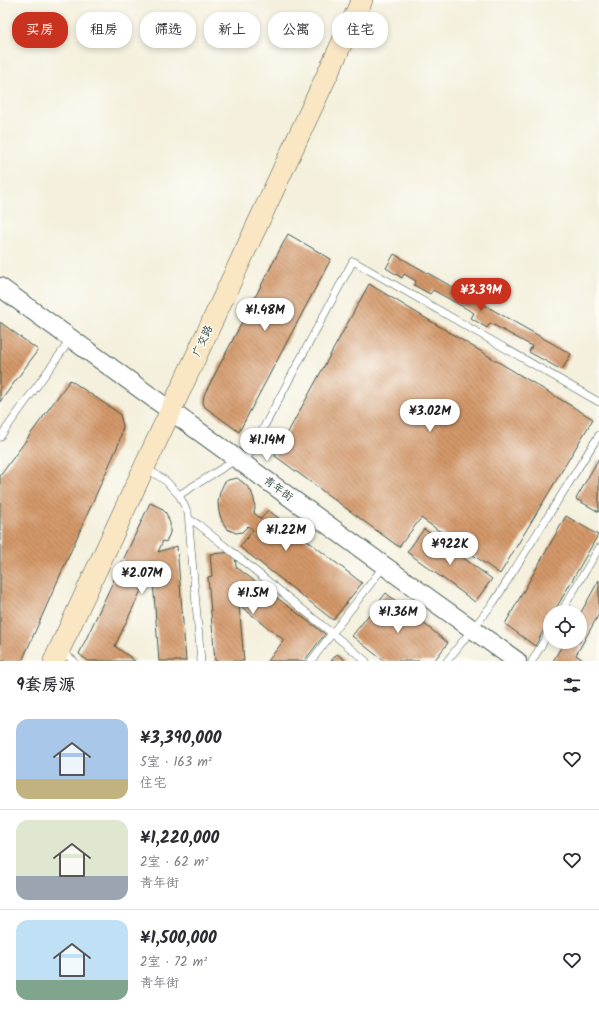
<!DOCTYPE html>
<html lang="zh">
<meta charset="utf-8">
<style>
:root{--surface:#fff;--page:#f2f2f3;--text:#2b2b33;--muted:#7c7c81;--line:#e1e1e2;--accent:#c8321e}
body{margin:0;font-family:Kalam,"LXGW WenKai TC",sans-serif;background:var(--page);color:var(--text);height:100vh;display:flex;flex-direction:column;font-size:15px;white-space:nowrap}
*{box-sizing:border-box;margin:0}
p{font-size:13px;color:var(--muted)}
.icon{flex:none;width:22px;height:22px;fill:none;stroke:currentColor;stroke-width:2;stroke-linecap:round;stroke-linejoin:round}
.map{position:relative;height:661px;overflow:hidden}
.drawer{display:flex;flex-direction:column;background:var(--surface);flex:1}
.drawer>*{flex:none}
.top-card{position:absolute;left:12px;top:12px;width:575px;height:36px;display:flex;gap:8px}
.buttons{position:absolute;left:543px;top:605px;display:grid;gap:8px}
.buttons a{display:grid;place-items:center;width:44px;height:44px;border-radius:50%;background:var(--surface);box-shadow:0 2px 6px #0003;font-size:20px}
.price{position:absolute;translate:-50% -34px;padding:0 9px;border-radius:14px;background:#fff;color:#222;font-size:13px;line-height:26px;filter:drop-shadow(0 1px 2px #0008)}
.price::after{content:'';position:absolute;left:50%;top:24px;width:12px;height:9px;margin-left:-6px;background:inherit;clip-path:polygon(0 0,100% 0,50% 100%)}
.price.on{background:var(--accent);color:#fff}
ul{padding:0;list-style:none}
li{display:flex;align-items:center;gap:12px;height:100px;padding:0 16px}
li+li{border-top:1px solid var(--line)}
li span{display:grid;place-items:center;flex:none;width:112px;height:80px;border-radius:12px;color:#555}
li>.icon{margin-inline-start:auto}
span .icon{width:48px;height:48px;fill:#fffc;stroke-width:1}
li b{font-size:17px}
h2{display:flex;justify-content:space-between;align-items:center;height:48px;padding:0 16px;font-size:17px}
.chip{padding:0 14px;border-radius:16px;background:var(--surface);box-shadow:0 2px 6px #0003;font-size:14px;line-height:36px}
.chip.on{background:var(--accent);color:#fff}
.map>svg:first-child{display:block}
.building{fill:url(#building-back-hatch)}
.lines{fill:none;stroke-linecap:round;stroke-linejoin:round}
.service-casing{stroke:#3f584d;stroke-width:8}
.tertiary-casing{stroke:#3f584d;stroke-width:20}
.secondary-casing{stroke:#3f584d;stroke-width:22}
.service{stroke:#fff;stroke-width:7}
.tertiary{stroke:#fff;stroke-width:18}
.secondary{stroke:#fbe6c4;stroke-width:21}
.labels{text-anchor:middle;dominant-baseline:central;stroke-width:3;stroke-linejoin:round;paint-order:stroke}
.street-label{font-size:11px;fill:#1f3d34;stroke:#fdfcf7}
</style>
<div class="map">
<svg width="599" height="661" viewBox="0 0 599 661">
<defs>
<pattern id="building-back-hatch" width="6" height="6" patternUnits="userSpaceOnUse"><rect width="6" height="6" fill="#d39769"/><path d="M-1 5l2 2M0 0l6 6M5-1l2 2" fill="none" stroke="#ab7c57"/></pattern>
</defs>
<rect width="100%" height="100%" fill="#fdfcf7"/>
<filter id="ink" filterUnits="userSpaceOnUse"><feTurbulence type="fractalNoise" baseFrequency=".025" numOctaves="2"/><feDisplacementMap in="SourceGraphic" scale="8" xChannelSelector="R" yChannelSelector="G"/><feConvolveMatrix kernelMatrix="1 2 1 2 8 2 1 2 1" color-interpolation-filters="sRGB"/></filter>
<filter id="wash" filterUnits="userSpaceOnUse"><feTurbulence type="fractalNoise" baseFrequency=".012" numOctaves="4" result="noise"/><feDisplacementMap in="SourceGraphic" scale="16" xChannelSelector="R" yChannelSelector="G"/><feGaussianBlur stdDeviation="0.9" result="paint"/><feColorMatrix in="noise" values="0 0 0 0 0 0 0 0 0 0 0 0 0 0 0 0 0 1.4 0 .05"/><feComposite in="paint" operator="in"/></filter>
<g filter="url(#wash)">
<rect width="100%" height="100%" fill="#f4f0dd"/>
<g id="blocks">
<!-- building -->
<path class="building" d="M288 234 331 259 239 432 205 407 203 402 204 395Z
M394 254 571 354 562 370 529 352 532 346 490 323 487 328 471 318 474 313 433 290 430 294 414 285 416 281 404 274 402 278 386 268Z
M369 284 593 419 500 574 421 518 399 547 275 456Z
M0 322 38 350 0 402Z
M70 380 120 414 123 426 119 443 22 661H0V476Z
M599 458V512L576 499Z
M237 478 245 484 251 491 254 499 255 508 254 513 261 519 268 510 362 583 333 620 240 547 253 530 248 526 242 532 236 533 227 529 222 521 219 512 218 502 220 492 224 483 228 480Z
M150 503 161 508 166 513 170 523V533L166 542 163 541 158 552 177 546 186 661H159L152 567 115 646 135 661H88L79 654Z
M566 516 598 535 554 612H550V619L535 646 505 624Z
M424 529 492 579 475 602 407 552Z
M235 552 236 567 325 634 304 661H268L284 640 239 605 244 661H215L208 577 212 576 210 554Z
M599 580V614L576 655 584 661H553L564 642H580V614Z
M386 593 448 643 434 661H384L352 636Z
M337 654 346 661H331Z"/>
</g>
</g>
<g filter="url(#ink)">
<use href="#blocks" fill-opacity="0" stroke="#3f584d" stroke-width="1"/>
<g class="lines">
<defs>
<path id="service" d="M0 437 71 339
M244 464 353 261 599 402
M146 468 166 481 179 495 188 513 201 661
M179 495 237 459
M189 519 199 525 366 661
M561 612 599 548
M61 651 74 661
M311 661 384 566
M447 661 494 602 599 435
M532 661 550 631"/>
<path id="tertiary" d="M0 287 437 604 517 661"/>
<path id="secondary" d="M54 661 362 0"/>
</defs>
<!-- service casing -->
<use href="#service" class="service-casing"/>
<!-- tertiary casing -->
<use href="#tertiary" class="tertiary-casing"/>
<!-- secondary casing -->
<use href="#secondary" class="secondary-casing"/>
<!-- service -->
<use href="#service" class="service"/>
<!-- tertiary -->
<use href="#tertiary" class="tertiary"/>
<!-- secondary -->
<use href="#secondary" class="secondary"/>
</g>
</g>
<g class="labels">
<!-- street labels -->
<g class="street-label">
<text transform="translate(203 341) rotate(-65)">广交路</text>
<text transform="translate(278 489) rotate(36)">青年街</text>
</g>
</g>
</svg>
<div class="buttons">
<a><svg class="icon" aria-label="locate" viewBox="0 0 24 24"><circle cx="12" cy="12" r="6"/><path d="M12 2v4M12 18v4M2 12h4M18 12h4"/></svg></a>
</div>
<b class="price on" style="left:481px;top:312px">¥3.39M</b>
<b class="price" style="left:265px;top:332px">¥1.48M</b>
<b class="price" style="left:430px;top:433px">¥3.02M</b>
<b class="price" style="left:267px;top:462px">¥1.14M</b>
<b class="price" style="left:286px;top:552px">¥1.22M</b>
<b class="price" style="left:450px;top:566px">¥922K</b>
<b class="price" style="left:142px;top:595px">¥2.07M</b>
<b class="price" style="left:253px;top:615px">¥1.5M</b>
<b class="price" style="left:398px;top:634px">¥1.36M</b>
<div class="top-card">
<a class="chip on">买房</a>
<a class="chip">租房</a>
<a class="chip">筛选</a>
<a class="chip">新上</a>
<a class="chip">公寓</a>
<a class="chip">住宅</a>
</div>
</div>
<section class="drawer">
<h2>9套房源<svg class="icon" aria-label="filters" viewBox="0 0 24 24"><path d="M4 7h16M4 17h16"/><circle cx="9" cy="7" r="2"/><circle cx="15" cy="17" r="2"/></svg></h2>
<ul>
<li><span style="background:linear-gradient(#a9c7e8 75%,#c2b280 0)"><svg class="icon" aria-label="home" viewBox="0 0 24 24"><path d="M3 11l9-7 9 7M6 9v11h12V9"/></svg></span><div><b>¥3,390,000</b><p>5室 · 163 m²</p><p>住宅</p></div><svg class="icon" aria-label="heart" viewBox="0 0 24 24"><path d="M12 20l-8-8c-3-5 5-10 8-4 3-6 11-1 8 4z"/></svg></li>
<li><span style="background:linear-gradient(#dfe7d0 70%,#9aa5b1 0)"><svg class="icon" aria-label="home" viewBox="0 0 24 24"><path d="M3 11l9-7 9 7M6 9v11h12V9"/></svg></span><div><b>¥1,220,000</b><p>2室 · 62 m²</p><p>青年街</p></div><svg class="icon" aria-label="heart" viewBox="0 0 24 24"><path d="M12 20l-8-8c-3-5 5-10 8-4 3-6 11-1 8 4z"/></svg></li>
<li><span style="background:linear-gradient(#bfe0f5 75%,#7fa58c 0)"><svg class="icon" aria-label="home" viewBox="0 0 24 24"><path d="M3 11l9-7 9 7M6 9v11h12V9"/></svg></span><div><b>¥1,500,000</b><p>2室 · 72 m²</p><p>青年街</p></div><svg class="icon" aria-label="heart" viewBox="0 0 24 24"><path d="M12 20l-8-8c-3-5 5-10 8-4 3-6 11-1 8 4z"/></svg></li>
</ul>
</section>
